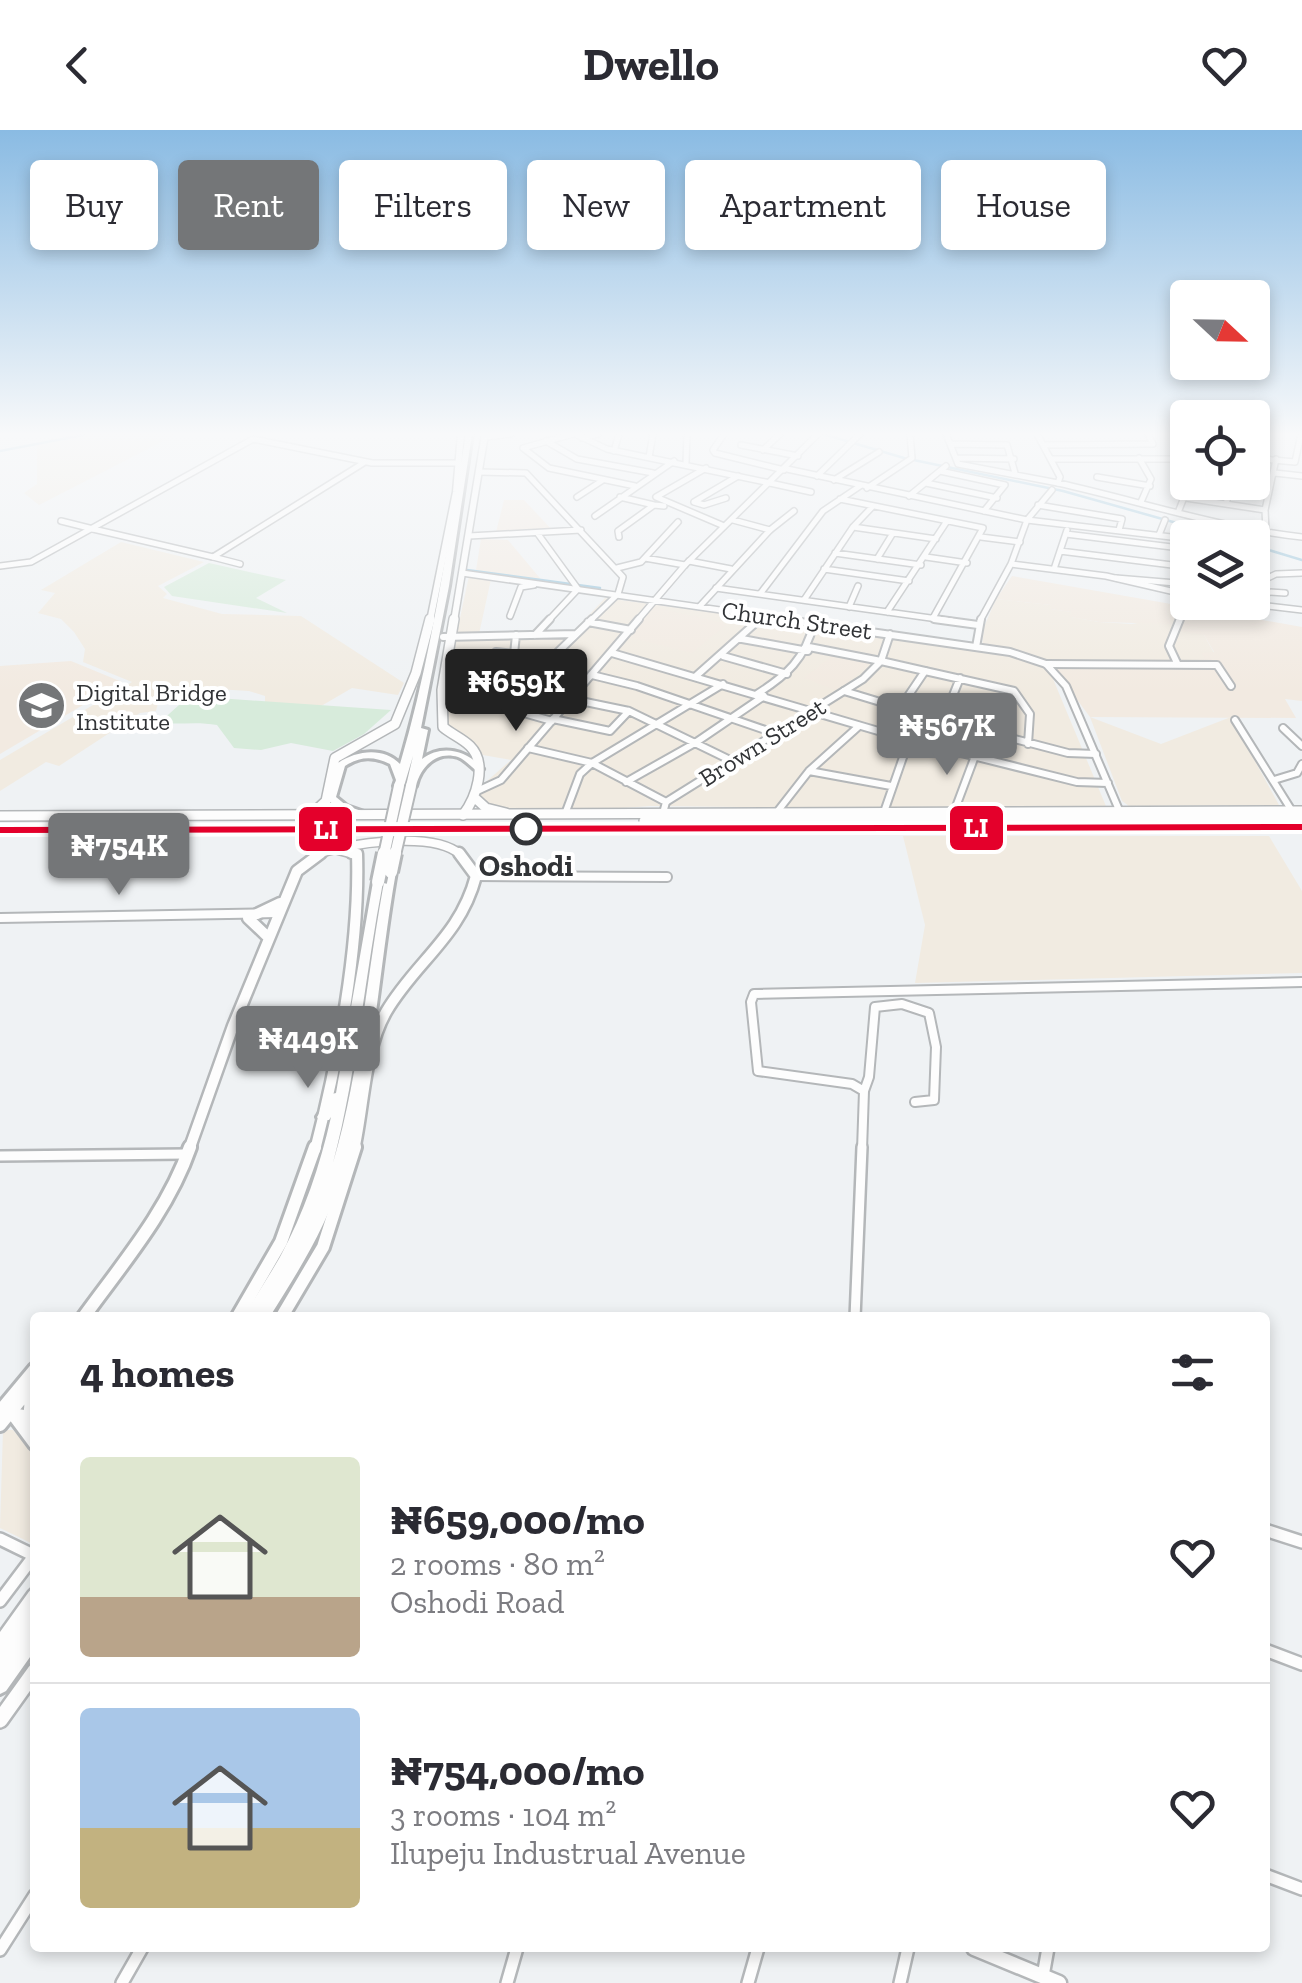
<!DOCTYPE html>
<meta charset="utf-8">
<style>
:root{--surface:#fff;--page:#f2f2f3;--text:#2b2b33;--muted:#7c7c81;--line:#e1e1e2;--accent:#747678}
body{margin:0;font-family:"Zilla Slab",serif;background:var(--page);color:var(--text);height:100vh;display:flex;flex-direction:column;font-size:38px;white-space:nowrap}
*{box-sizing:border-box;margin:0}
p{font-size:32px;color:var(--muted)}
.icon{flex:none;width:55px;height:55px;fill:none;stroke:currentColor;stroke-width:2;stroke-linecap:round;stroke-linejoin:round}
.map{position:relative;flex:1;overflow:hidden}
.drawer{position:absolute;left:30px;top:1182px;width:1240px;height:640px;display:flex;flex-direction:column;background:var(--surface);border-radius:10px;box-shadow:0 5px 15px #0003}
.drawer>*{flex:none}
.banner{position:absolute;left:30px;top:30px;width:1242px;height:90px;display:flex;gap:20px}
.needle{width:65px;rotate:112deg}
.fabs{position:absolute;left:1170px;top:150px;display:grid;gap:20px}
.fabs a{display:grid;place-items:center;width:100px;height:100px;border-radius:10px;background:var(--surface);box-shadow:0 5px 15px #0003;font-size:50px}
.price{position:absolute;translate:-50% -85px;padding:0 22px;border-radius:10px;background:var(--accent);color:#fff;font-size:32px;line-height:65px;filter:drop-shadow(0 2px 5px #0008)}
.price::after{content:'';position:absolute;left:50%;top:60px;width:30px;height:22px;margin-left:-15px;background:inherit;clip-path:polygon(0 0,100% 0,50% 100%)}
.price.selected{background:#222;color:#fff}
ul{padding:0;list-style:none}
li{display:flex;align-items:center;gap:30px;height:250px;padding:0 50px}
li+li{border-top:2px solid var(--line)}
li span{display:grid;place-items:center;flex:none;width:280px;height:200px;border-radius:10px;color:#555}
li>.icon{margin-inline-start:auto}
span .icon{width:120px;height:120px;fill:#fffc;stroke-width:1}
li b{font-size:42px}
h2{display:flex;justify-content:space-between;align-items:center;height:120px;padding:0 50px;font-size:42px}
.pill{padding:0 35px;border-radius:10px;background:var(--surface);box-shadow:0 5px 15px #0003;font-size:35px;line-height:90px}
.pill.selected{background:var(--accent);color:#fff}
header{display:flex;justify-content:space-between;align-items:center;height:130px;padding:0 50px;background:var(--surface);font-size:45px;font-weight:700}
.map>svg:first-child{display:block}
.commercial{fill:#f1ebe1}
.education{fill:#f2eae1}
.green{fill:#d7ebdb}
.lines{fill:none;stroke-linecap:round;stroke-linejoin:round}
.stream{stroke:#9dc6db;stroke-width:2.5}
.minor-far4-casing{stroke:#b4b7b9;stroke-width:8}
.minor-far3-casing{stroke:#b4b7b9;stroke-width:10}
.minor-far2-casing{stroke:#b4b7b9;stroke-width:12}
.minor-far1-casing{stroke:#b4b7b9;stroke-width:14}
.minor-casing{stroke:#b4b7b9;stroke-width:16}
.tertiary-far2-casing{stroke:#b4b7b9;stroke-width:8}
.tertiary-far1-casing{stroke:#b4b7b9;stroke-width:10}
.tertiary-casing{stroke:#b4b7b9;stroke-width:19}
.secondary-far3-casing{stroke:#b4b7b9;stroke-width:11}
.secondary-far2-casing{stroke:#b4b7b9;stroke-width:15}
.secondary-far1-casing{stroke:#b4b7b9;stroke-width:18}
.secondary-casing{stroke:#b4b7b9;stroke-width:20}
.primary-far1-casing{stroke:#b4b7b9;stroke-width:9}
.primary-casing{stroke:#b4b7b9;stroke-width:12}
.trunk-casing{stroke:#b4b7b9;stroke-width:12}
.motorway-casing{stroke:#b4b7b9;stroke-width:6}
.minor-far4{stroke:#fdfdfd;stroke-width:5}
.minor-far3{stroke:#fdfdfd;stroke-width:6}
.minor-far2{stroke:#fdfdfd;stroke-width:8}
.minor-far1{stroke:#fdfdfd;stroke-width:9}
.minor{stroke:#fdfdfd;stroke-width:11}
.tertiary-far2{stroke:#fdfdfd;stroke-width:5}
.tertiary-far1{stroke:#fdfdfd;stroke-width:6}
.tertiary{stroke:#fdfdfd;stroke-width:14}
.secondary-far3{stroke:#fdfdfd;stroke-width:8}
.secondary-far2{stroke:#fdfdfd;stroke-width:10}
.secondary-far1{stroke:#fdfdfd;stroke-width:12}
.secondary{stroke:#fdfdfd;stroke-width:15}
.primary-far1{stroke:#fdfdfd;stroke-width:6}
.primary{stroke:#fdfdfd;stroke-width:9}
.trunk{stroke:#fdfdfd;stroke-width:9}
.motorway{fill:#fdfdfd;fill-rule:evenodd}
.rail{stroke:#c3c3c4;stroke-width:2.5;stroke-dasharray:8 8;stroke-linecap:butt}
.motorway-bridge-far1-casing{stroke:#b4b7b9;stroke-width:14;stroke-linecap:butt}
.motorway-bridge-casing{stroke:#b4b7b9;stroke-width:18;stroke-linecap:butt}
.motorway-bridge-far1{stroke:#fdfdfd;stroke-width:10}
.motorway-bridge{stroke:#fdfdfd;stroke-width:12}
.rail-1-casing{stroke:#fff;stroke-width:8}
.rail-1{fill:#e4002b;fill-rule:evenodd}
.stop-dot{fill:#fff;stroke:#313336;stroke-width:5}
.labels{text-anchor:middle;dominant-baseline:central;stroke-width:8;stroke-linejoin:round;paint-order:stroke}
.far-street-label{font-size:25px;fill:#313336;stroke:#fff}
.far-poi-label{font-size:25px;fill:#313336;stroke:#fff;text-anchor:start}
.stop-label{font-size:30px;font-weight:bold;fill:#313336;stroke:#fff}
.line-badge{stroke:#fff;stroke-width:4}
.badge-label{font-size:28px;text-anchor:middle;font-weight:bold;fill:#fff}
</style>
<header><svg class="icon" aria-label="back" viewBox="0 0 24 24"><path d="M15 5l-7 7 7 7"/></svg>Dwello<svg class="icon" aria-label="heart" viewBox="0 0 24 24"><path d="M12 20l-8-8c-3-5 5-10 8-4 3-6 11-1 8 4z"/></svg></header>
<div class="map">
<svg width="1302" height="1853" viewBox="0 0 1302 1853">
<rect width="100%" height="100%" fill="#eff2f4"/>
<!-- commercial -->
<path class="commercial" d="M71 304H177L39 375 24 363 37 354V312Z
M121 412 204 432 158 456 167 464 163 468 222 484 301 486 404 553 398 565 352 558 316 579 265 572V566L249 561 168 556 161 560 156 581 140 583 59 636 46 632 0 661V630L132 552 83 532 85 519 74 502 61 489 38 483 55 463 41 460Z
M469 446 491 449 479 504 572 503 605 468 980 518 1040 535 1051 544 1108 681 651 676 509 686 471 665 511 630 477 624 467 607 443 599 441 576Z
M996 469 1052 475 1051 479 1072 482 1071 487 1099 492 1132 494 1181 485 1204 505 1214 523 1207 534 1045 532 1002 517 982 516 984 497Z
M1090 587 1161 614 1231 587 1279 675 1129 676 1122 671Z
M903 706H1269L1302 761V843L915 853 925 795Z
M3 1300H13L35 1325V1415L0 1398Z"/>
<!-- education -->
<path class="education" d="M504 370H524L555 403 495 406Z
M481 409 508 410 544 453 476 440Z
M1012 446 1302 497V571L1285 569 1296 588 1090 587 1051 535 1214 537 1225 556H1231L1219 534H1207L1202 523 1214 522 1204 505 1180 501 1183 486 1175 485 1170 494 1099 492 1070 487 1071 482 1050 479 1051 475 996 469Z
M654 477 727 494 692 523 628 507Z
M833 525 869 532 870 533 838 561 804 548Z
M71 531 122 552 0 624V536Z"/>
<!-- green -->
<path class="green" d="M209 433 286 450 256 468 287 483 172 466 164 457Z
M189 566 391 580 364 604 333 621 291 613 261 620 234 618 217 595C196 591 180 595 159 593Z"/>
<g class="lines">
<!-- stream -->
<path class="stream" d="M823 304 904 328 1063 361 1230 408
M0 321 83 305
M1252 415 1302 430
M467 440 600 458"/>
<defs>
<path id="minor-far4" d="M573 304 523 318 549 338 635 356
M724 304 713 320 715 323 784 340
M946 304 958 334 1058 353
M1184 304 1188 307
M485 307 511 304
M582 308 598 304
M546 311 577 329 653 343
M950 314 1007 315 1015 343
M741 315 798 326
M1044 315 1153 314 1148 304
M763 320 780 304
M614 321 619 304
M649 327 653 304
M957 328 1014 329
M1139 328 1151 349 1141 372
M686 333 687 304
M706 338 656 367 724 396
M940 341 1005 355 984 381
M479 342 526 343 623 447 618 464 590 491
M1275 343 1302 346
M817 346 860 304
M1097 347 1150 356
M834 350 879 322
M770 353 811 362
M926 353 997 368
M867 358 912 328 910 304
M909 366 946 336
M577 367 603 350
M620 367 654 375
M726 368 704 375 694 372 738 346
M1186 368 1265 380
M840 369 983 398 933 488
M1226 374 1232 352
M1038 375 1122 389 1119 400
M1179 380 1190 352
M595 386 674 331
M1027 390 1188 409
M61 391 93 399
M853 397 936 409
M770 400 794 381
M1266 401 1265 380 1276 329
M538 404 578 459 548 491
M1066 404 1188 419
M1159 405 1165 390
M469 406 581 400
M619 407 618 401 654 375 664 376
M981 407 1020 412
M1199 408 1200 400
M1060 421 1188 437
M835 423 921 435
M213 427 240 434
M926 427 967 433
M645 428 685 435
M877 429 893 403
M1252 429 1265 430
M689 431 731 439
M617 438 641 432 678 392
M824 439 909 451
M1054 439 1067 400
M1116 448 1188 454
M716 458 952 491
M1254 461 1285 463
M760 464 823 381 860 356
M804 470 853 397 873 376
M1256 476 1255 454 1276 444 1302 443
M849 477 858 456
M887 482 947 391
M510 486 521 457 534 455
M758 491 763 486
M1179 491 1181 486"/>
<path id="minor-far3" d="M934 489 978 495
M588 492 631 500
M535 505 550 489
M443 507 576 504
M742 509 808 521
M809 517 881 531
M496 522 514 524 516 505
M723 526 787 544
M1046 534 1217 535 1231 556
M1178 535 1169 516 1180 489
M445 537 527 554
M925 541 1014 561 1030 584 1028 614
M592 545 637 556 774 603
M696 546 760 489
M442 560 552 591
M844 561 900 578
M757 564C787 545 805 529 814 493
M571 569 629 581 730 630
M951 575 984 583
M500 578 592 489
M912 582 1068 623 1096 624
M553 589 610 601 629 581
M943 590 960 548
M1235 590 1292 681
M1283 598 1302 616
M528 618 592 633 666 672 662 687
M809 641 891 656
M1274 650 1297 643 1302 634
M626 652 695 613 764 566
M777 682 809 641 859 596
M884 682 909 610
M565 684 580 644 592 633 723 554"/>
<path id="minor-far2" d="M476 746 667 747
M0 788 277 783
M864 961 869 947 875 877 902 874 929 883 936 917 934 970 915 972
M862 1020 864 961 852 954 758 941 751 872 754 864 1302 852"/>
<path id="minor-far1" d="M0 1026 186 1024
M855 1188 862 1017"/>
<path id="minor" d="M1265 1400 1302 1412
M0 1409 35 1426
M0 1471 34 1426
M1265 1520 1302 1534
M1265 1745 1302 1759
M0 1820 35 1765
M1043 1846 1048 1818
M122 1853 142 1818
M507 1853 517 1818
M748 1853 758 1818
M900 1853 908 1818"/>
<path id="tertiary-far2" d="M575 304 607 319 770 353
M1037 304 1060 347 1058 353
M1252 328 1295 332 1301 304
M1052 329H1188
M787 339 1027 390
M1058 353C1139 371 1220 398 1302 407
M733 390 770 400
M93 399 213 427 365 332
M1011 434 1106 446 1188 465
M0 436 31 432 253 309 372 333H459
M462 443 797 491
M1233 472 1302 480
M700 476 770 400
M637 491 685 435 818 304
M980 491 1011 434 1027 390 1052 360"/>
<path id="tertiary-far1" d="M780 489 1010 522 1046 534 1066 556 1122 687
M976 517 981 489
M612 523 909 610 1077 652 1108 653
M881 531 925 541 900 578 912 582 899 607
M475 662 501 650 639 489
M666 672 863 549 881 531 890 504
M954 682 975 626"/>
<path id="tertiary" d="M974 1818 1059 1853"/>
<path id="secondary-far3" d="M338 720 357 725
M315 725C347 713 434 700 461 725"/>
<path id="secondary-far2" d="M257 784 280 773
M248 788 268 807
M189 1020 233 896 297 741 321 723
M315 1020C338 931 360 815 357 724L352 723
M354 1020C364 976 364 921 386 882 416 831 460 807 476 746L459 723"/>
<path id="secondary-far1" d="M83 1188C122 1134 168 1081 190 1017
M237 1188 281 1112 315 1017
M281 1188 323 1117 355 1017
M9 1279 35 1314
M0 1281 35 1239
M6 1283 23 1286 35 1298
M29 1290 32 1257
M0 1295 35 1252"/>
<path id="secondary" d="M0 1515 35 1466
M0 1590 35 1541"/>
<path id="primary-far1" d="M430 491 456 362 461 304
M454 491 485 304"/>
<path id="primary" d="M454 489 442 560 443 597C451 604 462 608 470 616 488 634 476 668 463 685
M475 668 486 678 506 683
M311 685 326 671 335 628 395 594 416 543 430 489"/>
<path id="trunk" d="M0 686 1302 681
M644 691 1302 689"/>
<path id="motorway" d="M466 304H472L449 456 421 598 428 600 422 629C442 614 467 620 483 639L478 642C472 638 466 630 458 627 436 620 420 638 416 656L411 659 406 656 413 626 404 656 399 659 394 656 396 650 390 634C374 626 360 626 345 636L336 667 347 676 370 684 365 687 339 680 326 668 338 633C357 620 384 617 400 634 432 526 447 414 466 304Z
M391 739 396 742C378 842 374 947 343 1044 327 1096 298 1142 269 1188H243C255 1167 268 1148 280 1127 304 1083 320 1036 331 987L329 990H319L317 987 332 964 336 963 373 752 378 749 383 752C365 845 357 941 333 1033 361 938 367 839 386 742Z
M35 1479V1520L6 1561 0 1564V1521L29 1482Z"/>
</defs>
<!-- minor-far4 casing -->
<use href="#minor-far4" class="minor-far4-casing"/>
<!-- minor-far3 casing -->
<use href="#minor-far3" class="minor-far3-casing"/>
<!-- minor-far2 casing -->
<use href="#minor-far2" class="minor-far2-casing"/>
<!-- minor-far1 casing -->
<use href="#minor-far1" class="minor-far1-casing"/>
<!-- minor casing -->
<use href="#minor" class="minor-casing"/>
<!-- tertiary-far2 casing -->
<use href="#tertiary-far2" class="tertiary-far2-casing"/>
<!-- tertiary-far1 casing -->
<use href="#tertiary-far1" class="tertiary-far1-casing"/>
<!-- tertiary casing -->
<use href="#tertiary" class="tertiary-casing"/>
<!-- secondary-far3 casing -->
<use href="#secondary-far3" class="secondary-far3-casing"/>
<!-- secondary-far2 casing -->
<use href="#secondary-far2" class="secondary-far2-casing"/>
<!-- secondary-far1 casing -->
<use href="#secondary-far1" class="secondary-far1-casing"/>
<!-- secondary casing -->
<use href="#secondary" class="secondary-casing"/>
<!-- primary-far1 casing -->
<use href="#primary-far1" class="primary-far1-casing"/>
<!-- primary casing -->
<use href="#primary" class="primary-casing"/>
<!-- trunk casing -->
<use href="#trunk" class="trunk-casing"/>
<!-- motorway casing -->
<use href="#motorway" class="motorway-casing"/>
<!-- minor-far4 -->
<use href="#minor-far4" class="minor-far4"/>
<!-- minor-far3 -->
<use href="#minor-far3" class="minor-far3"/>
<!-- minor-far2 -->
<use href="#minor-far2" class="minor-far2"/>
<!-- minor-far1 -->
<use href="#minor-far1" class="minor-far1"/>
<!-- minor -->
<use href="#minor" class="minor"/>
<!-- tertiary-far2 -->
<use href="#tertiary-far2" class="tertiary-far2"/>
<!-- tertiary-far1 -->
<use href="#tertiary-far1" class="tertiary-far1"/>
<!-- tertiary -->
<use href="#tertiary" class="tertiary"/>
<!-- secondary-far3 -->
<use href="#secondary-far3" class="secondary-far3"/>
<!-- secondary-far2 -->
<use href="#secondary-far2" class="secondary-far2"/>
<!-- secondary-far1 -->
<use href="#secondary-far1" class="secondary-far1"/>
<!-- secondary -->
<use href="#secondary" class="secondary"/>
<!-- primary-far1 -->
<use href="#primary-far1" class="primary-far1"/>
<!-- primary -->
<use href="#primary" class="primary"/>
<!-- trunk -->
<use href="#trunk" class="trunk"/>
<!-- motorway -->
<use href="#motorway" class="motorway"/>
<!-- rail -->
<path class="rail" d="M0 702 1302 700"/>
<defs>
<path id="motorway-bridge-far1" d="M384 725 399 656
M395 725 411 656"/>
<path id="motorway-bridge" d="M391 742 395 723
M378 752 384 723"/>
</defs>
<!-- motorway-bridge-far1 casing -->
<use href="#motorway-bridge-far1" class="motorway-bridge-far1-casing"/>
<!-- motorway-bridge casing -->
<use href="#motorway-bridge" class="motorway-bridge-casing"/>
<!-- motorway-bridge-far1 -->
<use href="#motorway-bridge-far1" class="motorway-bridge-far1"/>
<!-- motorway-bridge -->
<use href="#motorway-bridge" class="motorway-bridge"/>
<defs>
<path id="rail-1" d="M1302 694V700L0 703V697Z"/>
</defs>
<!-- rail-1 casing -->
<use href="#rail-1" class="rail-1-casing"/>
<!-- rail-1 -->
<use href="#rail-1" class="rail-1"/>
</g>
<!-- sky -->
<linearGradient id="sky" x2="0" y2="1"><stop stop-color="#8abbe3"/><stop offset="0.54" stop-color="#f8f9fa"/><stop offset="1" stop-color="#f8f9fa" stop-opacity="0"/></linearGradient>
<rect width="1302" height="563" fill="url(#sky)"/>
<!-- icons -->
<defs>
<symbol id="university-disc" viewBox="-11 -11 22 22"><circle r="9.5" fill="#747678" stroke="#fff"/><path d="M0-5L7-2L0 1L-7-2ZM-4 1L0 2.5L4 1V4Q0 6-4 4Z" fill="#fff"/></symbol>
</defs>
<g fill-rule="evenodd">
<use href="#university-disc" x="14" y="548" width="55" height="55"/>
</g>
<!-- markers -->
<circle class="stop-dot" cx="526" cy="699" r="14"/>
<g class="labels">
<!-- far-street labels -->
<g class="far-street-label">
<text transform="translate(797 490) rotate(8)">Church Street</text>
<text transform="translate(762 612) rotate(-32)">Brown Street</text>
</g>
<!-- far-poi labels -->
<g class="far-poi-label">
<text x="76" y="562">Digital Bridge<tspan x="76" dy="29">Institute</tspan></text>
</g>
<!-- stop labels -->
<g class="stop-label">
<text x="526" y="736">Oshodi</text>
</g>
</g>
<g class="line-badge">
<rect x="948" y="674" width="57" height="48" rx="10" fill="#e4002b"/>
<rect x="297" y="675" width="57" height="48" rx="10" fill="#e4002b"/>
</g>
<g class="badge-label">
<text x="976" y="707">LI</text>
<text x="326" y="709">LI</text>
</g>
</svg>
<div class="fabs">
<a><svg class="needle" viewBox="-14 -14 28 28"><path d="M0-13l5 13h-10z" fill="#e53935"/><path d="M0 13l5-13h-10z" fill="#7c7c81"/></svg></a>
<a><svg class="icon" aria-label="locate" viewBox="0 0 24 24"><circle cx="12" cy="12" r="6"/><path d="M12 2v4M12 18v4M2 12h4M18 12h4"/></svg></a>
<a><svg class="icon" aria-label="layers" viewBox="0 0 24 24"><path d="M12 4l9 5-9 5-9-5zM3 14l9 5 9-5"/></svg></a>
</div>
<b class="price selected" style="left:516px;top:604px">₦659K</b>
<b class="price" style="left:947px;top:648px">₦567K</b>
<b class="price" style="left:119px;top:768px">₦754K</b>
<b class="price" style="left:308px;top:961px">₦449K</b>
<div class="banner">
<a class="pill">Buy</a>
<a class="pill selected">Rent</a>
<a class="pill">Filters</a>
<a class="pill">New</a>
<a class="pill">Apartment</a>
<a class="pill">House</a>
</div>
<section class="drawer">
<h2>4 homes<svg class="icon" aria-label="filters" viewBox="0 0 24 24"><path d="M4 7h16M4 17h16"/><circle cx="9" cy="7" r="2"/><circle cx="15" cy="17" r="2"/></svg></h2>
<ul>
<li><span style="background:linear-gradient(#dfe7d0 70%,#b9a48a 0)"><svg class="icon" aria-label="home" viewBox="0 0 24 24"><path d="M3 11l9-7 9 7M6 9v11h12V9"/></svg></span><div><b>₦659,000/mo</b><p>2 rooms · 80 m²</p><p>Oshodi Road</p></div><svg class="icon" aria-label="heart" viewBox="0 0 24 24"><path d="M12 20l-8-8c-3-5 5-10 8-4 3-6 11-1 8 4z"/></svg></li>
<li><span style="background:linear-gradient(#a9c7e8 60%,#c2b280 0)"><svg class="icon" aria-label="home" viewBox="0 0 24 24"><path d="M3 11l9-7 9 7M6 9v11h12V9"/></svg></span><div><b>₦754,000/mo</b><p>3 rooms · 104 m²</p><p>Ilupeju Industrual Avenue</p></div><svg class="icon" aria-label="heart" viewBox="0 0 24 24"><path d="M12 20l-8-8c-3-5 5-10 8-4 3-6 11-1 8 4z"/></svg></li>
</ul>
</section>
</div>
